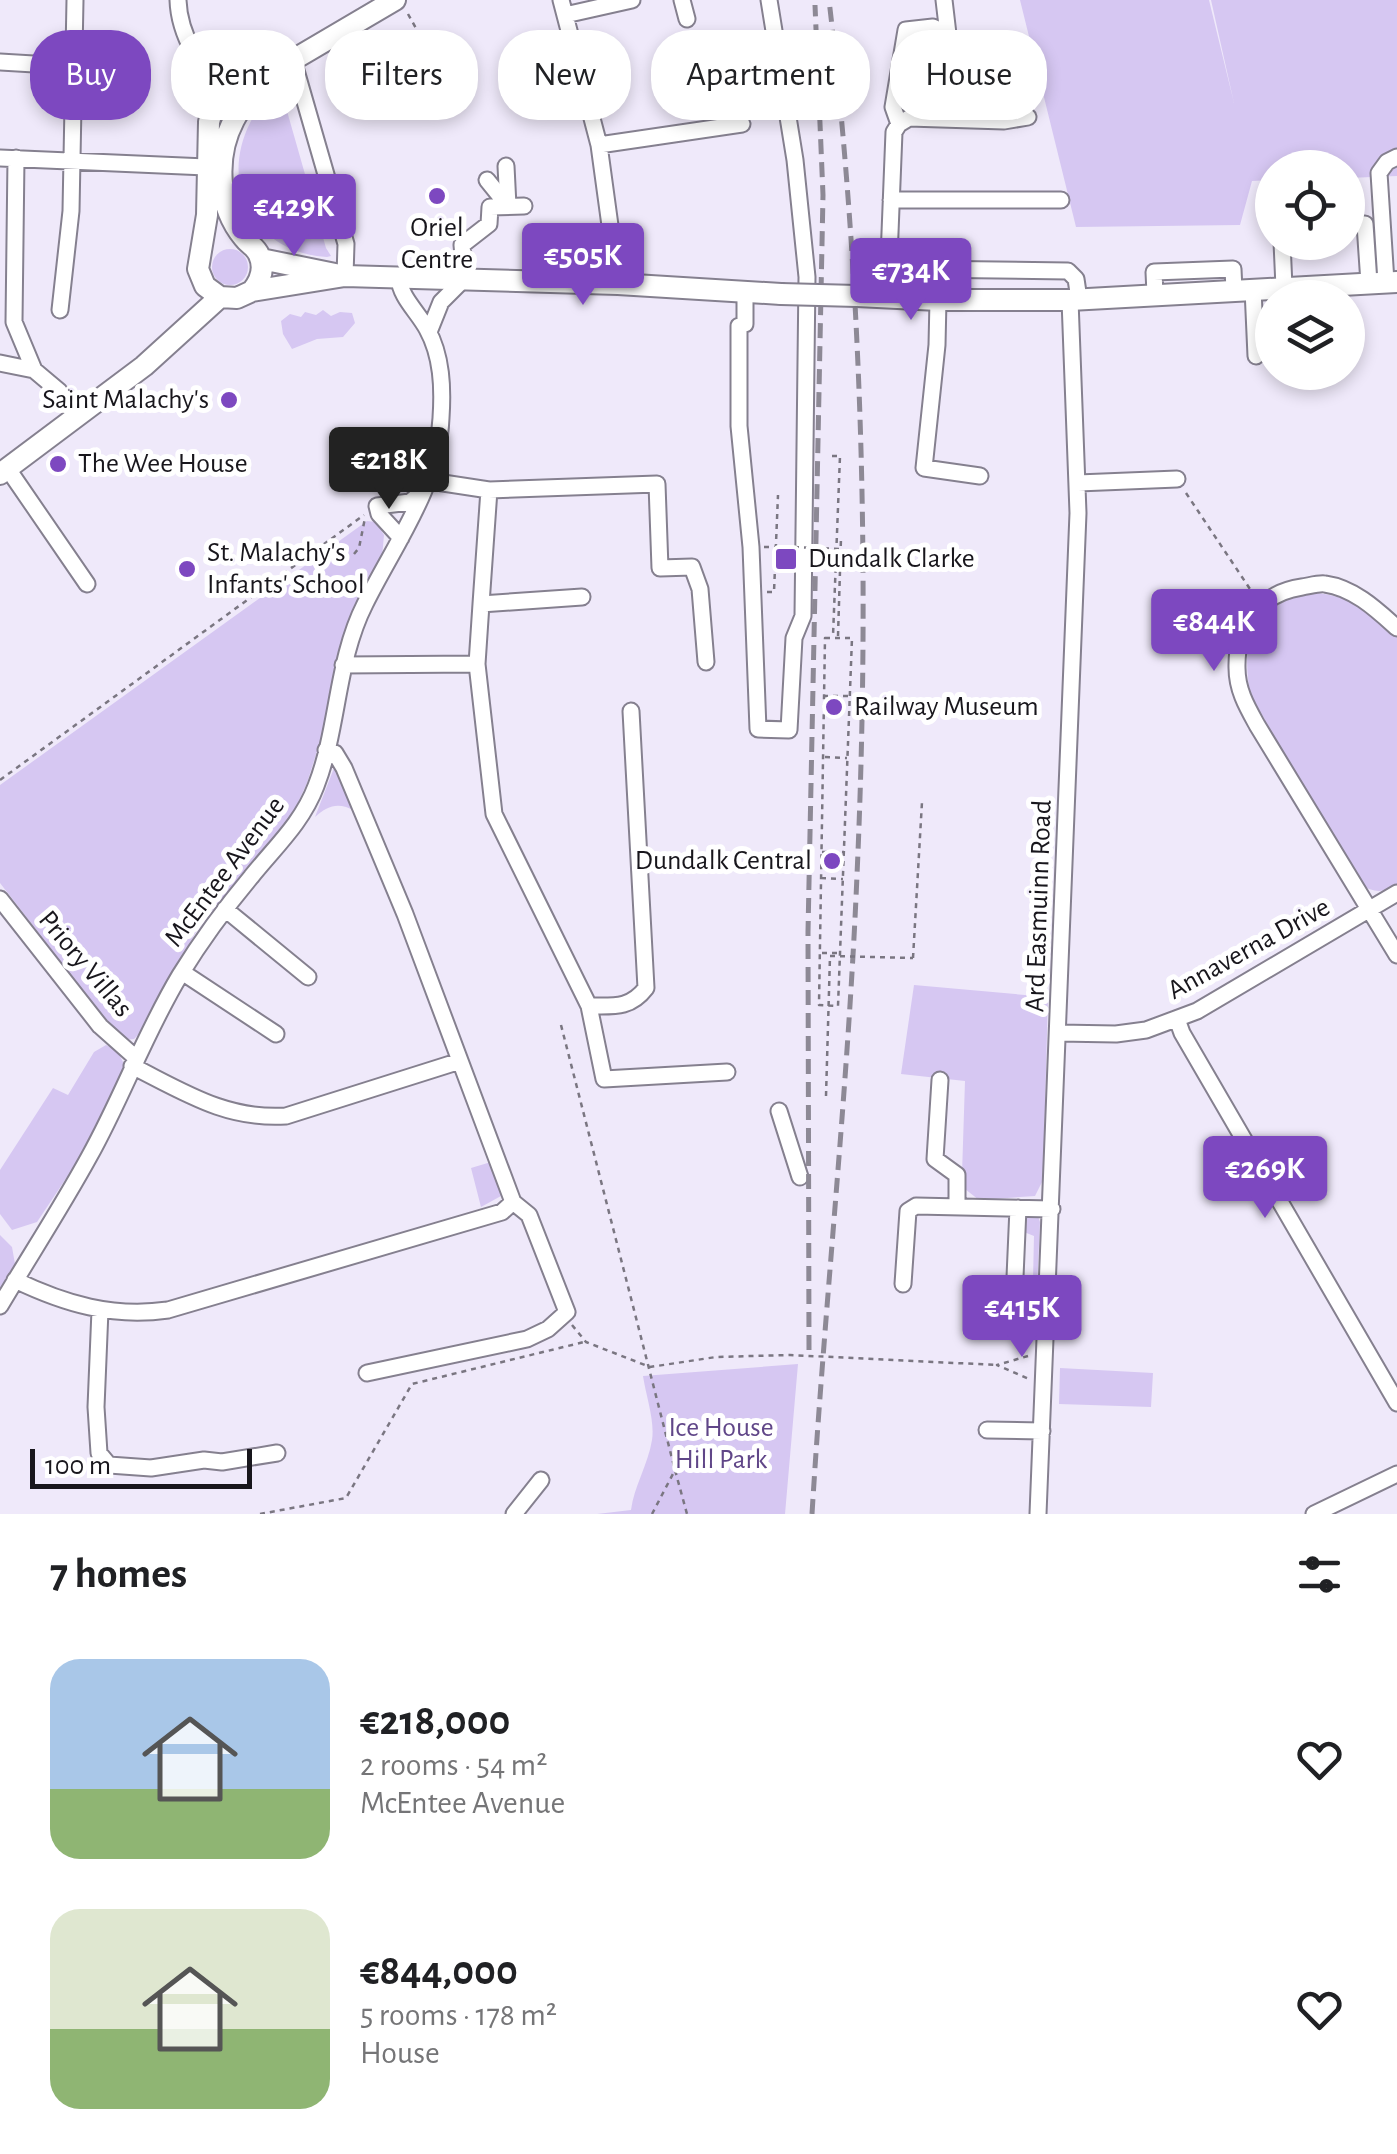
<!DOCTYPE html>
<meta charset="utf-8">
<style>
:root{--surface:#fff;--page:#f6f6f6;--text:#202124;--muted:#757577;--accent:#7d48c0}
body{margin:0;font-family:"Alegreya Sans",sans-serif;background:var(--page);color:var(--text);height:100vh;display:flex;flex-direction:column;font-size:38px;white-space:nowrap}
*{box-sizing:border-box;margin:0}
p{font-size:32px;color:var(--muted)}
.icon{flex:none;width:55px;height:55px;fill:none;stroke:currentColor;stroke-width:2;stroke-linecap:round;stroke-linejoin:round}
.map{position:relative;height:1514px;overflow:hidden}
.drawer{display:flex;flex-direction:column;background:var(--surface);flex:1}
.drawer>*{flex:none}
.top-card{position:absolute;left:30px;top:30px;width:1338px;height:90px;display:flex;gap:20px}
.fabs{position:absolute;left:1255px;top:150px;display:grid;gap:20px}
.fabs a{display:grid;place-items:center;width:110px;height:110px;border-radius:50%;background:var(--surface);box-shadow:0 5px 15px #0003;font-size:50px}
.scale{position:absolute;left:30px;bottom:25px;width:222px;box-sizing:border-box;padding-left:10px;border:5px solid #18161c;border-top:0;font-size:28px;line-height:35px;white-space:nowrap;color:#18161c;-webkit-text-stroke:8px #fff;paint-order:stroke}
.price{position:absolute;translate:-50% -85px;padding:0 22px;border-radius:10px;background:var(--accent);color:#fff;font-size:32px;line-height:65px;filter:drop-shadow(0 2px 5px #0008)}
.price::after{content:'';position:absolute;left:50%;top:60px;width:30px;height:22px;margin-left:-15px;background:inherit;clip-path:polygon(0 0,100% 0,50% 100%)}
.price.on{background:#222;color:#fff}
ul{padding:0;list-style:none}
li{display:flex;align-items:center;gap:30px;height:250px;padding:0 50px}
li span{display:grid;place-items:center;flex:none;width:280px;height:200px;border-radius:30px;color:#555}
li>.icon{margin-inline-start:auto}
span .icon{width:120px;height:120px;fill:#fffc;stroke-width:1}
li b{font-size:42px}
h2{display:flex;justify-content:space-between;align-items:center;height:120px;padding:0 50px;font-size:42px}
.chip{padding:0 35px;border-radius:40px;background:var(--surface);box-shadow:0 5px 15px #0003;font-size:35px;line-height:90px}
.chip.on{background:var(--accent);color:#fff}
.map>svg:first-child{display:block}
.green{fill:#d6c7f2}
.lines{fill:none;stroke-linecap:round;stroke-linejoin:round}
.minor-casing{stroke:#85808f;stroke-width:19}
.major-casing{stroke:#85808f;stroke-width:24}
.path{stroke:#7a7681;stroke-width:2.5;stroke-dasharray:5 5;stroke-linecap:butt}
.minor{stroke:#fff;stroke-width:15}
.major{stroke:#fff;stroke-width:20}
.rail{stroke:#8d8995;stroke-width:5;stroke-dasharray:15 8;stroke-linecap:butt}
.major-bridge-casing{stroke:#85808f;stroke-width:24;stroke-linecap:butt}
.path-bridge{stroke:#7a7681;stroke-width:2.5;stroke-dasharray:5 5;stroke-linecap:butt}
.major-bridge{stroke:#fff;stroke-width:20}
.poi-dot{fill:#7d48c0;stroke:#fff;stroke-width:4}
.labels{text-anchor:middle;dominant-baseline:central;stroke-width:10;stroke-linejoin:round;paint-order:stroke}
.poi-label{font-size:28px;fill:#18161c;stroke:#fff;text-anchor:start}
.street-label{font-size:28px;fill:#18161c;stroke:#fff}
.park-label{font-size:28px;fill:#604688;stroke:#fff}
</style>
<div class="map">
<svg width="1397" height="1514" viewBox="0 0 1397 1514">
<rect width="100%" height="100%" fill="#efe9fa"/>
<!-- green -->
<path class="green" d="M1020 0H1209L1234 103 1211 0H1397V176L1348 178V168H1272V180L1252 181 1240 225 1076 227Z
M286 85 283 97 326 248 331 256 327 257C256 253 218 187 250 123 259 105 267 93 286 85Z
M212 267a18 18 0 1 1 36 0a18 18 0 1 1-36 0Z
M323 310 331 316 340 312 352 313 355 323 343 337 317 339 292 349 283 334 281 321 290 314 301 317 305 312 316 315Z
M367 521 376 522 384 535 382 557 334 679 324 729 307 783 289 822 201 923 139 1034 134 1039 124 1040 116 1033 0 883V785Z
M1310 592C1351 596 1367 608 1397 636V884C1383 894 1374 892 1360 885L1250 694C1241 638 1251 608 1310 592Z
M334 768H339L355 811C339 802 328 805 315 817Z
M914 985 1048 997 1043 1180 1035 1196 979 1200 965 1189 962 1174 965 1081 901 1074Z
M106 1045 117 1050 125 1066 81 1156 37 1222 12 1230 0 1214V1170L53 1088 68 1095 94 1052Z
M491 1162 501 1196 481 1207 471 1168Z
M1026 1214 1038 1216 1040 1222 1035 1336H1005L1006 1324 1032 1323 1034 1236 1024 1232 1020 1224Z
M0 1235 12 1247 15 1264 0 1289Z
M798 1364 785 1514H597L631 1510C634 1486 648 1465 652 1440 655 1421 646 1396 643 1376Z
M1060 1368 1153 1373 1151 1407 1059 1404Z"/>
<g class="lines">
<defs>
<path id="minor" d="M178 0C179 36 202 71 227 97
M561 0 599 145 618 284
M682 0 687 19
M565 15 632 0
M293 60 346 244 345 276
M0 62 118 69
M899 124 893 107 906 30 933 27 948 34 944 0
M599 145 742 124
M0 158 206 167
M16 158 14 322 34 370
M506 166 508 206
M487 180 508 206
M891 200H1061
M1348 212 1354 224H1365L1369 283
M1282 242 1284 287
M890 272 916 269 1068 271 1076 279 1079 299
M1386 282 1379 173 1387 162 1397 157
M1253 289 1256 356
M745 292V324L739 326V426L751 547 758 729 789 730 794 638 803 616 807 277 795 160 769 0
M1155 294 1154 272 1233 269 1234 290
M892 297 889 258 894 132 899 124 909 118 1004 121 1028 117
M938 300 937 345 924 468 980 476
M60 310 71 211 75 0
M429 332 441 302 465 278 462 245 489 224 490 207 524 206
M0 363 34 370 59 391 78 417
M8 469 87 584
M430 481 489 490
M1078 483 1177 479
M401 538 379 514 377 506 410 502 422 492
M582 597 481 604 489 490 657 484 660 568 692 567 700 589 706 662
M481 604 477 664 494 814 589 1006C613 1006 630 1009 646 988L631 711
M1397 628C1377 610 1354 588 1325 584 1319 583 1309 586 1302 587 1260 593 1236 626 1237 668 1237 690 1247 707 1257 725L1397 955
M343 665 477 664
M0 899 100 1026 136 1058
M225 909 308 977
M182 972 276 1034
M589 1006 604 1079 727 1072
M1177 1019 1182 1033 1397 1403
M1059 1033 1116 1034 1146 1030 1197 1011 1397 893
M132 1066C184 1092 226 1120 286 1116L460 1061
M940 1080 935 1159 957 1175V1206
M779 1111 800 1177
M15 1280C65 1304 113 1318 168 1310L502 1212 513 1202 405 914 344 768 335 753 326 750
M903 1284 908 1211 916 1206 1052 1209
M0 1306C29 1257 61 1208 89 1157 122 1098 145 1033 180 975 201 941 225 908 251 877 275 847 302 823 316 786 339 727 336 661 365 604 395 543 438 488 441 418 443 388 442 356 427 329 418 312 400 297 399 278
M100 1310 96 1407 99 1453 109 1465 151 1468 204 1460 222 1462 277 1453
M1013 1323 1018 1208
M367 1373 527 1339 548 1329 567 1312 529 1215 513 1202
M987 1430 1042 1431
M514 1514 541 1480
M1038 1514 1078 513 1070 300
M1314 1514 1397 1474"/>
<path id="major" d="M261 259 345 276 618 284 781 294
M345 276 252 291 237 298 220 297 205 286 198 269 207 215 209 122 214 104 223 92 256 74 286 64 395 0
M252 291C261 280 265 268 259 255 256 247 249 245 244 238 217 206 215 156 234 120 244 100 265 84 281 69
M857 296 938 300H1070L1397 282
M0 474 144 366 220 297"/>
</defs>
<!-- minor casing -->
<use href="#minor" class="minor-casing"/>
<!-- major casing -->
<use href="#major" class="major-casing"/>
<!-- path -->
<path class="path" d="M408 14 422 39
M832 456H840L833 636
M1186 493 1254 595
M764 547H775
M354 554 359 548 365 518
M767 592H774L778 495
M838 636 841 538
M825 638H852L838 1006 819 1005Z
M823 696H849
M825 757 847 758
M0 780 364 515
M822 852H844
M821 878 843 879
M822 953H839
M913 958 922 802
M561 1025 675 1470
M826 1096 830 956
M572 1325 586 1342 650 1367 716 1357 790 1355 997 1365
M1028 1356 997 1365 1029 1379
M260 1514 346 1498 412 1384 584 1342
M652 1514 675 1470 687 1514"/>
<!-- minor -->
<use href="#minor" class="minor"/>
<!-- major -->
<use href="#major" class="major"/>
<!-- rail -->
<path class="rail" d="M809 1350 808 932 823 195 815 5
M812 1514C825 1301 848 1089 857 875 870 585 863 289 829 0"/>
<defs>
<path id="major-bridge" d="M781 294 857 296"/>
</defs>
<!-- major-bridge casing -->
<use href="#major-bridge" class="major-bridge-casing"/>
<!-- path-bridge -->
<path class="path-bridge" d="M794 547 840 549
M830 956 913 958"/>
<!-- major-bridge -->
<use href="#major-bridge" class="major-bridge"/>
</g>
<!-- markers -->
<g class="poi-dot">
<circle cx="437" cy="196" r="10"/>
<circle cx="229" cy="400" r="10"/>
<circle cx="58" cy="464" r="10"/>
<rect x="774" y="547" width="24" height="24" rx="5"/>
<circle cx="187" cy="569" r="10"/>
<circle cx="834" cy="707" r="10"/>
<circle cx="832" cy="861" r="10"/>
</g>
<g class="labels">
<!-- poi labels -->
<g class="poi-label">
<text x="437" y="228" text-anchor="middle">Oriel<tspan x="437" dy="32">Centre</tspan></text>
<text x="209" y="400" text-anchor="end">Saint Malachy's</text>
<text x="78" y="464">The Wee House</text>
<text x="207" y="553">St. Malachy's<tspan x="207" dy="32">Infants' School</tspan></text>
<text x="808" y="559">Dundalk Clarke</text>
<text x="854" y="707">Railway Museum</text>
<text x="812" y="861" text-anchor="end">Dundalk Central</text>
</g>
<!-- street labels -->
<g class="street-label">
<text transform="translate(225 872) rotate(-53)">McEntee Avenue</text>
<text transform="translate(1039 906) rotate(-88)">Ard Easmuinn Road</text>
<text transform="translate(1249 949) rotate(-29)">Annaverna Drive</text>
<text transform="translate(85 964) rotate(50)">Priory Villas</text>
</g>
<!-- park labels -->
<g class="park-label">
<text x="721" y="1428">Ice House<tspan x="721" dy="32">Hill Park</tspan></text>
</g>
</g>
</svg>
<div class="fabs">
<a><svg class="icon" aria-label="locate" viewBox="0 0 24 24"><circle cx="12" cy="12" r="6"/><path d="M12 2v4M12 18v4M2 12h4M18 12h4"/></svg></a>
<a><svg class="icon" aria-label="layers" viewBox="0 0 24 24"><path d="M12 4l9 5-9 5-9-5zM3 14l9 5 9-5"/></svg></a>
</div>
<div class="scale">100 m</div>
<b class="price" style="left:294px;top:259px">€429K</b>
<b class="price" style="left:583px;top:308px">€505K</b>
<b class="price" style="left:911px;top:323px">€734K</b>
<b class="price on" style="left:389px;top:512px">€218K</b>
<b class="price" style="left:1214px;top:674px">€844K</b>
<b class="price" style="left:1265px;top:1221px">€269K</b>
<b class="price" style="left:1022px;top:1360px">€415K</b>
<div class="top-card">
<a class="chip on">Buy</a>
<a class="chip">Rent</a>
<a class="chip">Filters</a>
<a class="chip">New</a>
<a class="chip">Apartment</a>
<a class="chip">House</a>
</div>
</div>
<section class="drawer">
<h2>7 homes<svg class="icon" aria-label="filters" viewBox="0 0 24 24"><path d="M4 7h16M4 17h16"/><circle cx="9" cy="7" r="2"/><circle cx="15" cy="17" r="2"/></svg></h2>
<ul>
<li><span style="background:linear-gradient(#a9c7e8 65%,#8fb573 0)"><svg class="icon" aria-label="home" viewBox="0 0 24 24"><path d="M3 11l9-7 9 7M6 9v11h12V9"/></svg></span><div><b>€218,000</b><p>2 rooms · 54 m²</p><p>McEntee Avenue</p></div><svg class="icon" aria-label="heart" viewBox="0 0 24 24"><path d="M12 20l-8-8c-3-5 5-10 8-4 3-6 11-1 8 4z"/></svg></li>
<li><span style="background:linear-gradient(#dfe7d0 60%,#8fb573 0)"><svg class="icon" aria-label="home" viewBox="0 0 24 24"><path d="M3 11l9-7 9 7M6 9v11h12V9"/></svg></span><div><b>€844,000</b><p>5 rooms · 178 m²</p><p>House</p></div><svg class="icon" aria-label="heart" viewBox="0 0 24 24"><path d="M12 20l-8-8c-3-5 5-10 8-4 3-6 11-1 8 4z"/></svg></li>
</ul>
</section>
